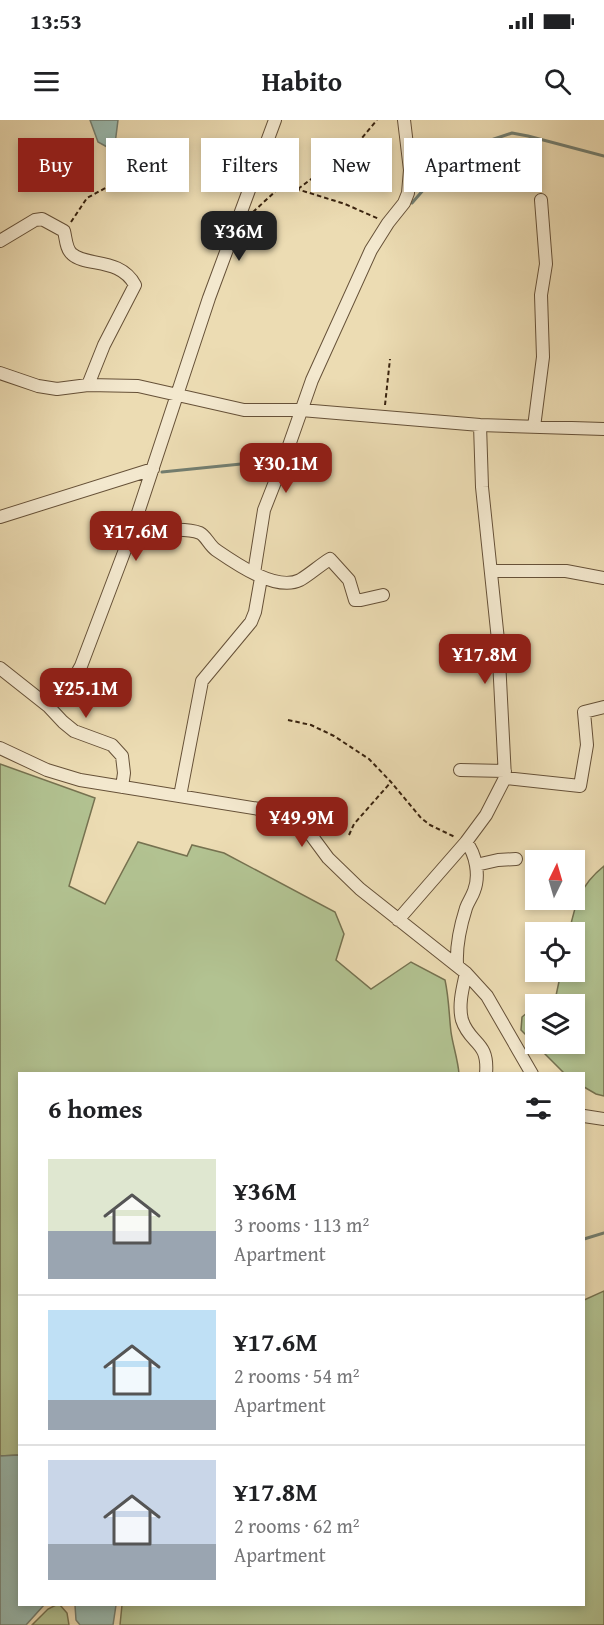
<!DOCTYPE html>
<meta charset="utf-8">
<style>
:root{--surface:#fff;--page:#f6f6f6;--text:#202124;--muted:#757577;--line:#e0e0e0;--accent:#8f2418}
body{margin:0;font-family:"Gentium Book Plus",serif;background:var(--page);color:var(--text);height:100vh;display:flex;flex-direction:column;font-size:22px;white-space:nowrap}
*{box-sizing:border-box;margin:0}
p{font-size:20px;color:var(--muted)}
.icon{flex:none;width:33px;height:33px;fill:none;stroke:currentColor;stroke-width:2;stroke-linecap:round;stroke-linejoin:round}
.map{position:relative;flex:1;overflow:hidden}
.side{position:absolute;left:18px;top:952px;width:567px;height:534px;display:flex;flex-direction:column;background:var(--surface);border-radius:0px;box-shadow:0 3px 9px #0003}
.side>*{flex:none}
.top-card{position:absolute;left:18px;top:18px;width:568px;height:54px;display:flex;gap:12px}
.needle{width:39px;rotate:5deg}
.tools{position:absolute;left:525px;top:730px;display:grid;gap:12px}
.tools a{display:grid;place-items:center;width:60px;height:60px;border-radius:0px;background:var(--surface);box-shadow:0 3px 9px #0003;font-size:30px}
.price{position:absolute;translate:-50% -51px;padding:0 14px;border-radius:12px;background:var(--accent);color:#fff;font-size:20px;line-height:39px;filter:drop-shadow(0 2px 3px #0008)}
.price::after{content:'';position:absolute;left:50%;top:36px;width:18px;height:14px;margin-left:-9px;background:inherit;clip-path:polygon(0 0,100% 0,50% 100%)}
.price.selected{background:#222;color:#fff}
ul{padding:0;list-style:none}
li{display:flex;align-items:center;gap:18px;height:150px;padding:0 30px}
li+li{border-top:2px solid var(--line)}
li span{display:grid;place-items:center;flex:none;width:168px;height:120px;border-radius:0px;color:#555}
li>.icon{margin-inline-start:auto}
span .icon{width:72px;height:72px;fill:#fffc;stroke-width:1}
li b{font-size:26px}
h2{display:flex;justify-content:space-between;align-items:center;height:72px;padding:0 30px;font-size:26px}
.tag{padding:0 21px;border-radius:0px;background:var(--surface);box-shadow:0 3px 9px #0003;font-size:21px;line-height:54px}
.tag.selected{background:var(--accent);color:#fff}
.status{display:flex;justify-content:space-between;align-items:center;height:42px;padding:0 30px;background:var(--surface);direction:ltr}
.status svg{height:16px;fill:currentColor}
header{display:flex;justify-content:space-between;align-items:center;height:78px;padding:0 30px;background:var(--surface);font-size:27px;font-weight:800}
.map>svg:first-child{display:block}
.green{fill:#b2c291;stroke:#767250;stroke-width:1.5}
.water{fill:#99bbb1;stroke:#737e70;stroke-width:1.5}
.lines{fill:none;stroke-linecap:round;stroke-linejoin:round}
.stream{stroke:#737e70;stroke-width:3}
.street-casing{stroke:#665138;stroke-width:14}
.path{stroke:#39230f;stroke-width:2;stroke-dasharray:4.5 3;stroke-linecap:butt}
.street{stroke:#f3e8ce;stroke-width:12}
</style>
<div class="status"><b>13:53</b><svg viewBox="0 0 49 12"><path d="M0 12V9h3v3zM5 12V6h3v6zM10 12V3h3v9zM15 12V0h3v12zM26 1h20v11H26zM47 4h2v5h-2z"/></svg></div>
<header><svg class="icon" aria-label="menu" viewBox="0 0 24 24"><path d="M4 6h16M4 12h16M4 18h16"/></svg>Habito<svg class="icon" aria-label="search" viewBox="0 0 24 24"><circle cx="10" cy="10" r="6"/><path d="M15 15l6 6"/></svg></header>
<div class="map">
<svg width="604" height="1505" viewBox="0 0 604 1505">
<rect width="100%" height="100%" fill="#ecdcb3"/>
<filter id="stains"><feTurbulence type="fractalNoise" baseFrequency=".00333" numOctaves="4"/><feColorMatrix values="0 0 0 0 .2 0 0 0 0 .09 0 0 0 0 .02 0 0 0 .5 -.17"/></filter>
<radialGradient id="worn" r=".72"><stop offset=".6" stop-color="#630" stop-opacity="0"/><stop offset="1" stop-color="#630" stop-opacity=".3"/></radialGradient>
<!-- green -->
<path class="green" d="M0 644 95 678 69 766 105 784 138 722 187 736 192 725 224 733 335 792 344 814 336 840 371 869 411 842 445 860C449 878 449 895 451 912 453 926 458 940 459 954H20L19 1335 0 1336Z
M604 746V976L596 974 584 967V954H565L521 910 522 897 535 886 536 924H574V885H554L561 852H574V813H569C575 784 580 765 604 746Z
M604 1171V1505H120L122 1485H584V1180Z
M56 1485H60L67 1493 69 1505H32L48 1489Z"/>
<!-- water -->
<path class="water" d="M90 0H118L115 24 109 28 98 22Z
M19 1335 20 1485H44L26 1505H0V1336Z
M75 1485H116L113 1505H80L76 1500Z"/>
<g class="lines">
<!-- stream -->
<path class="stream" d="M412 83 451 38 476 25 512 13 528 16 604 36
M162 352 251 343 281 333
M584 1119 604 1113"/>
<defs>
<path id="street" d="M0 121 35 100 42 99 64 111C66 119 66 129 72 134 86 147 120 137 135 165L104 225 88 265
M0 253 38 266 57 269 88 265 138 266 244 290H301L480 305 604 309
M534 307 543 237 541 175 546 144 541 80
M0 397 153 349
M131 414C149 412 183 406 200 413 206 416 209 425 216 430 235 443 276 472 300 460 309 455 320 445 330 439L349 460 355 480H361L383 475
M491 451H566L604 458
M254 453 264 390 286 334 312 260 371 130 388 103 404 83 408 73 410 50 404 0
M0 548 48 586 63 602 74 611 112 625 122 636 124 653 122 667
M48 586 76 555 81 546 131 414 209 178 275 0
M0 628 47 650 80 660 259 689 276 693 292 700 311 715 328 738 360 769 466 853 487 876 532 954
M460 650 505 651
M505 658 580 666 587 625 584 592 604 587
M180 676 202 561 251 502 255 492 261 458
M476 745 498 740 516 739
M398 800 466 722 486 695 505 658 498 520 482 367 480 305
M457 844C456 825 460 807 466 788 468 782 472 777 474 771 480 756 476 734 466 722
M466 853C463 867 458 885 462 900 470 925 489 920 486 954
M584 996 604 999"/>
</defs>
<!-- street casing -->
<use href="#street" class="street-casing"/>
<!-- path -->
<path class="path" d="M298 69 356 25 377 0
M253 92 279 68 287 66 345 84 379 99
M71 102 87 78 109 66
M385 285 390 239
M288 600 311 605 334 616 369 639 391 662 421 698 430 705 455 717
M349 715 354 704 391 662"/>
<!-- street -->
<use href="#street" class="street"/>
</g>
<rect width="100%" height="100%" filter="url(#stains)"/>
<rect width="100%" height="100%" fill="url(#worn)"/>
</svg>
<div class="tools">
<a><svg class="needle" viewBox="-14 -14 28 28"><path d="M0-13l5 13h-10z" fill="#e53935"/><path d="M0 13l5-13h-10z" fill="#757577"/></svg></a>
<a><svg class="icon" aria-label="locate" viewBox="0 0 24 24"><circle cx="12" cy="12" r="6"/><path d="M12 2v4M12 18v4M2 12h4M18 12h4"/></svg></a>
<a><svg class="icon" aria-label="layers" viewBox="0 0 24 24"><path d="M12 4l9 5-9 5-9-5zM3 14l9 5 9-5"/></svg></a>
</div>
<b class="price selected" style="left:239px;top:142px">¥36M</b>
<b class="price" style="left:286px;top:374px">¥30.1M</b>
<b class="price" style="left:136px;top:442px">¥17.6M</b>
<b class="price" style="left:485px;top:565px">¥17.8M</b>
<b class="price" style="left:86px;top:599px">¥25.1M</b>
<b class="price" style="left:302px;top:728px">¥49.9M</b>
<div class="top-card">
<a class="tag selected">Buy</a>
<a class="tag">Rent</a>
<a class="tag">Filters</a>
<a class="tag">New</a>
<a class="tag">Apartment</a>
</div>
<section class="side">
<h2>6 homes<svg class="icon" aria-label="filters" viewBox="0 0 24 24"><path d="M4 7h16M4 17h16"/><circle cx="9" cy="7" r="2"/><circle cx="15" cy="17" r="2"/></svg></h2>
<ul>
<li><span style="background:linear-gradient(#dfe7d0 60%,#9aa5b1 0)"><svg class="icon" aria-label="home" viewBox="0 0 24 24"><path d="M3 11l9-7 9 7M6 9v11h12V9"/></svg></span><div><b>¥36M</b><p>3 rooms · 113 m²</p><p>Apartment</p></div></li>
<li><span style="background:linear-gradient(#bfe0f5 75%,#9aa5b1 0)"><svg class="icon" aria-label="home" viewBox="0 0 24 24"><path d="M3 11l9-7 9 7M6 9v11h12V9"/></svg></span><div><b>¥17.6M</b><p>2 rooms · 54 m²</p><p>Apartment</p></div></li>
<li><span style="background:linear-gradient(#c9d6e8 70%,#9aa5b1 0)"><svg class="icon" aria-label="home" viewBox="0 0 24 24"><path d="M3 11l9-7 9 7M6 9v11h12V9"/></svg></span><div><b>¥17.8M</b><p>2 rooms · 62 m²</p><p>Apartment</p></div></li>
</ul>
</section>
</div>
